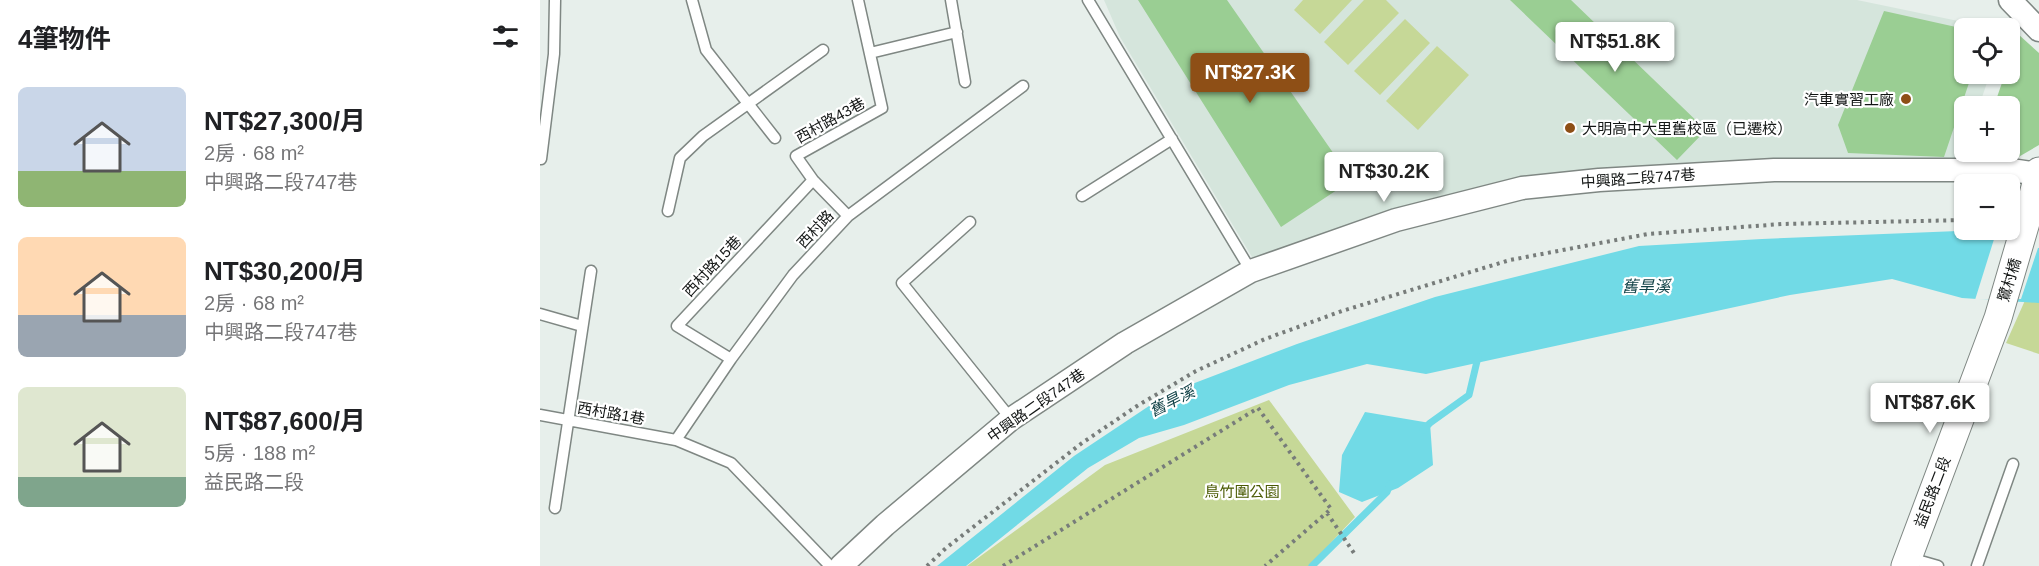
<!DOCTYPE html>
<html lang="zh-TW">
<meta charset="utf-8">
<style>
:root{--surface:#fff;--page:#f6f6f6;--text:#202124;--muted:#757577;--accent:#8e4f16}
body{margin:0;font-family:Arial,"Noto Sans TC",sans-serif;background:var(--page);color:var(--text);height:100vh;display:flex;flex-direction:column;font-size:22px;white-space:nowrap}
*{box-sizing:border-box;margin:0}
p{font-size:20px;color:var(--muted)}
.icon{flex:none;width:33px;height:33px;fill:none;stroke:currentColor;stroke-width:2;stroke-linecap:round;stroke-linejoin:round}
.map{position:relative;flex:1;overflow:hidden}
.sheet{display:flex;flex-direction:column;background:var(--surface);width:540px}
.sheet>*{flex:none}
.tools{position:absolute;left:1414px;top:18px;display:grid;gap:12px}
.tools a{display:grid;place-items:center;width:66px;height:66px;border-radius:9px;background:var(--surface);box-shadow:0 2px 4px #0004;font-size:30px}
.price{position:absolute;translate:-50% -51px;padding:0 14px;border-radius:6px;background:#fff;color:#222;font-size:20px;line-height:39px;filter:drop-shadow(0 2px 3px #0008)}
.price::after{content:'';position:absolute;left:50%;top:36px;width:18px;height:14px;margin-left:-9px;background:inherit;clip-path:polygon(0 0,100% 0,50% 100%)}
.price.active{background:var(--accent);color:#fff}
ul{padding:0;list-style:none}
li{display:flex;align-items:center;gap:18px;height:150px;padding:0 18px}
li span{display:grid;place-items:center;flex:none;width:168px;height:120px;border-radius:9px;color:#555}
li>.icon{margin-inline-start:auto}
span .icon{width:72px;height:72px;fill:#fffc;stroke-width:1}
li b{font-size:26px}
h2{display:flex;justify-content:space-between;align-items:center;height:72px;padding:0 18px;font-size:26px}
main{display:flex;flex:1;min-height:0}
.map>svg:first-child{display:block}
.built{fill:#d5e5dc}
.green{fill:#c6d897}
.water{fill:#71dae6}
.pier{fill:#e7efeb}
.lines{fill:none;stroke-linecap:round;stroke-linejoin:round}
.stream{stroke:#71dae6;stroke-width:7}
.building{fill:#9ace93}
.service-casing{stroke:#7f8783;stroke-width:13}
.minor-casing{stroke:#7f8783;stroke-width:25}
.tertiary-casing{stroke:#7f8783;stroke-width:29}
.path{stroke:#777c7a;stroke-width:4;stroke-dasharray:3 4.5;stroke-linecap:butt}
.service{stroke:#fff;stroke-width:10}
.minor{stroke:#fff;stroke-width:22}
.tertiary{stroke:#fff;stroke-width:27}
.poi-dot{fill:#8e4f16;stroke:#fff;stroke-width:2}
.labels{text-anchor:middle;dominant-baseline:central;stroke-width:4.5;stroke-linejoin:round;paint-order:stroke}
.poi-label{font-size:15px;fill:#131615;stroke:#fff;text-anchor:end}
.street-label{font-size:15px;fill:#131615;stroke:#fff}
.park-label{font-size:15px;fill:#4b5b05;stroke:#fff}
.water-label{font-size:16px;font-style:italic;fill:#114247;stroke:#fff}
</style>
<main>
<section class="sheet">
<h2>4筆物件<svg class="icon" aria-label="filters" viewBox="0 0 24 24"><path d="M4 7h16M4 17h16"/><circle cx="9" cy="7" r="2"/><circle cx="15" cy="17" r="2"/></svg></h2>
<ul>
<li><span style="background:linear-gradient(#c9d6e8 70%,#8fb573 0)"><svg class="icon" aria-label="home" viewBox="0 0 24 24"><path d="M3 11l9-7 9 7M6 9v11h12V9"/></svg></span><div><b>NT$27,300/月</b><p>2房 · 68 m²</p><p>中興路二段747巷</p></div></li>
<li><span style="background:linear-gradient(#ffd9b3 65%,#9aa5b1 0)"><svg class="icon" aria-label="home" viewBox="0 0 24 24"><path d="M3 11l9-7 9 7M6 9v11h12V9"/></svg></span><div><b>NT$30,200/月</b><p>2房 · 68 m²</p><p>中興路二段747巷</p></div></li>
<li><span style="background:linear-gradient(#dfe7d0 75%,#7fa58c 0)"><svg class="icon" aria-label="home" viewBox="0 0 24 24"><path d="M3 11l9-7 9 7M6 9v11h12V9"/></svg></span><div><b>NT$87,600/月</b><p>5房 · 188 m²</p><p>益民路二段</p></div></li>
</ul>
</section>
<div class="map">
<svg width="1499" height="566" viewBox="0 0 1499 566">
<rect width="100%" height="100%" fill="#e7efeb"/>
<!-- built -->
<path class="built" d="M564 0H1317L1452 28H1425V74H1450L1439 106H1425V150L1422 160 1293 162 1181 160 1030 173 715 262 580 37Z"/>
<!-- green -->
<path class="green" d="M763 0H812L780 34 754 10Z
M824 0H846L859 13 808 65 784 42Z
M865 19 890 43 840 95 814 71Z
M897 46 929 75 878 130 846 101Z
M1499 269V354L1466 343Z
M729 400 815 517 769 566H427L565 465Z"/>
<!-- water -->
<path class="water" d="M1418 231 1499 248V303L1422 298 1352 279 1250 295 886 374 827 364 749 385 644 425 599 438 548 468 426 566H397L534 456 621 398 639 389 757 344 895 297 1099 246 1222 239Z
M825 412 890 423 893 465 858 488 822 502 799 492 802 455Z"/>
<!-- pier -->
<path class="pier" d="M1455 236 1499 245 1481 299 1435 300Z"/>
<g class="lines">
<!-- stream -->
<path class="stream" d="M883 430 890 423 929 395 938 357
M772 566 847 492 850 484"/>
</g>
<!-- building -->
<path class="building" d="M598 0H687L812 180 741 227Z
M970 0H1031L1166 130 1137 160Z
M1344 11 1425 29V74H1432L1404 157 1308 153 1298 125Z
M1478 34 1499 53V145L1475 159H1436L1439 152H1470V106H1454L1465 74H1470V59Z"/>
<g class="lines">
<defs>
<path id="service" d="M152 0 166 50 235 138
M411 0 425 82
M548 0 711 271
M330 53 417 32
M1 159 14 54 15 0
M542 196 632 139
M128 211 140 158 163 136 283 50
M308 216 273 180 256 156 342 108 318 0
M430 222 362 283 471 419
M0 314 42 326
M191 359 137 326 273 180
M0 415 136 440 191 463 290 566
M136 440 191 359 253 275 308 216 483 86
M15 508 51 271
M1370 558 1398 566
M1437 566 1473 464"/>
<path id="minor" d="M1470 0 1499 30
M301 566 345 525 471 419 585 343 711 271 856 220 982 188 1059 180 1234 170H1471L1498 174"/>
<path id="tertiary" d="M1365 566 1458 318 1487 219 1499 171"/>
</defs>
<!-- service casing -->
<use href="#service" class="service-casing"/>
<!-- minor casing -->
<use href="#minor" class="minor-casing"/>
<!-- tertiary casing -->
<use href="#tertiary" class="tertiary-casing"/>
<!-- path -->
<path class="path" d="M787 513 814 553
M387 566 406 548 542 443 597 406 656 371 725 339 802 311 970 260 1108 234 1242 224 1425 220
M463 566 718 408 791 509 725 566"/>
<!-- service -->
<use href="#service" class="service"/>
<!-- minor -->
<use href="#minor" class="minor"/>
<!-- tertiary -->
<use href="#tertiary" class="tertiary"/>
</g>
<!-- markers -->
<g class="poi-dot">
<circle cx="1366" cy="99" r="6"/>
<circle cx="1030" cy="128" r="6"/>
</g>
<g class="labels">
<!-- poi labels -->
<g class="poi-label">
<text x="1354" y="99">汽車實習工廠</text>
<text x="1042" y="128" text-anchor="start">大明高中大里舊校區（已遷校）</text>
</g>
<!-- street labels -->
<g class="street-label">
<text transform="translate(290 120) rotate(-29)">西村路43巷</text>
<text transform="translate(1098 178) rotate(-4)">中興路二段747巷</text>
<text transform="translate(275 229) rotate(-47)">西村路</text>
<text transform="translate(172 266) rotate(-47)">西村路15巷</text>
<text transform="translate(1469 280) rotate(-73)">鷺村橋</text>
<text transform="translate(496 405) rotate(-35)">中興路二段747巷</text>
<text transform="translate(71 413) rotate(10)">西村路1巷</text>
<text transform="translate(1392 492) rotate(-69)">益民路二段</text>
</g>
<!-- park labels -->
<g class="park-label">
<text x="702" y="491">鳥竹圍公園</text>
</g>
<!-- water labels -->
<g class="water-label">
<text x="1106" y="286">舊旱溪</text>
<text transform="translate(632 401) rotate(-27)">舊旱溪</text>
</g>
</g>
</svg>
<div class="tools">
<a><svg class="icon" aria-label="locate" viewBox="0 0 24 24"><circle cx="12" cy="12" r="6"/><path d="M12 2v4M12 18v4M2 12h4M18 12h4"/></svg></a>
<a>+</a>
<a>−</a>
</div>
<b class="price" style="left:1075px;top:73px">NT$51.8K</b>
<b class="price active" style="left:710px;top:104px">NT$27.3K</b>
<b class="price" style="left:844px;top:203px">NT$30.2K</b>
<b class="price" style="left:1390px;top:434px">NT$87.6K</b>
</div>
</main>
